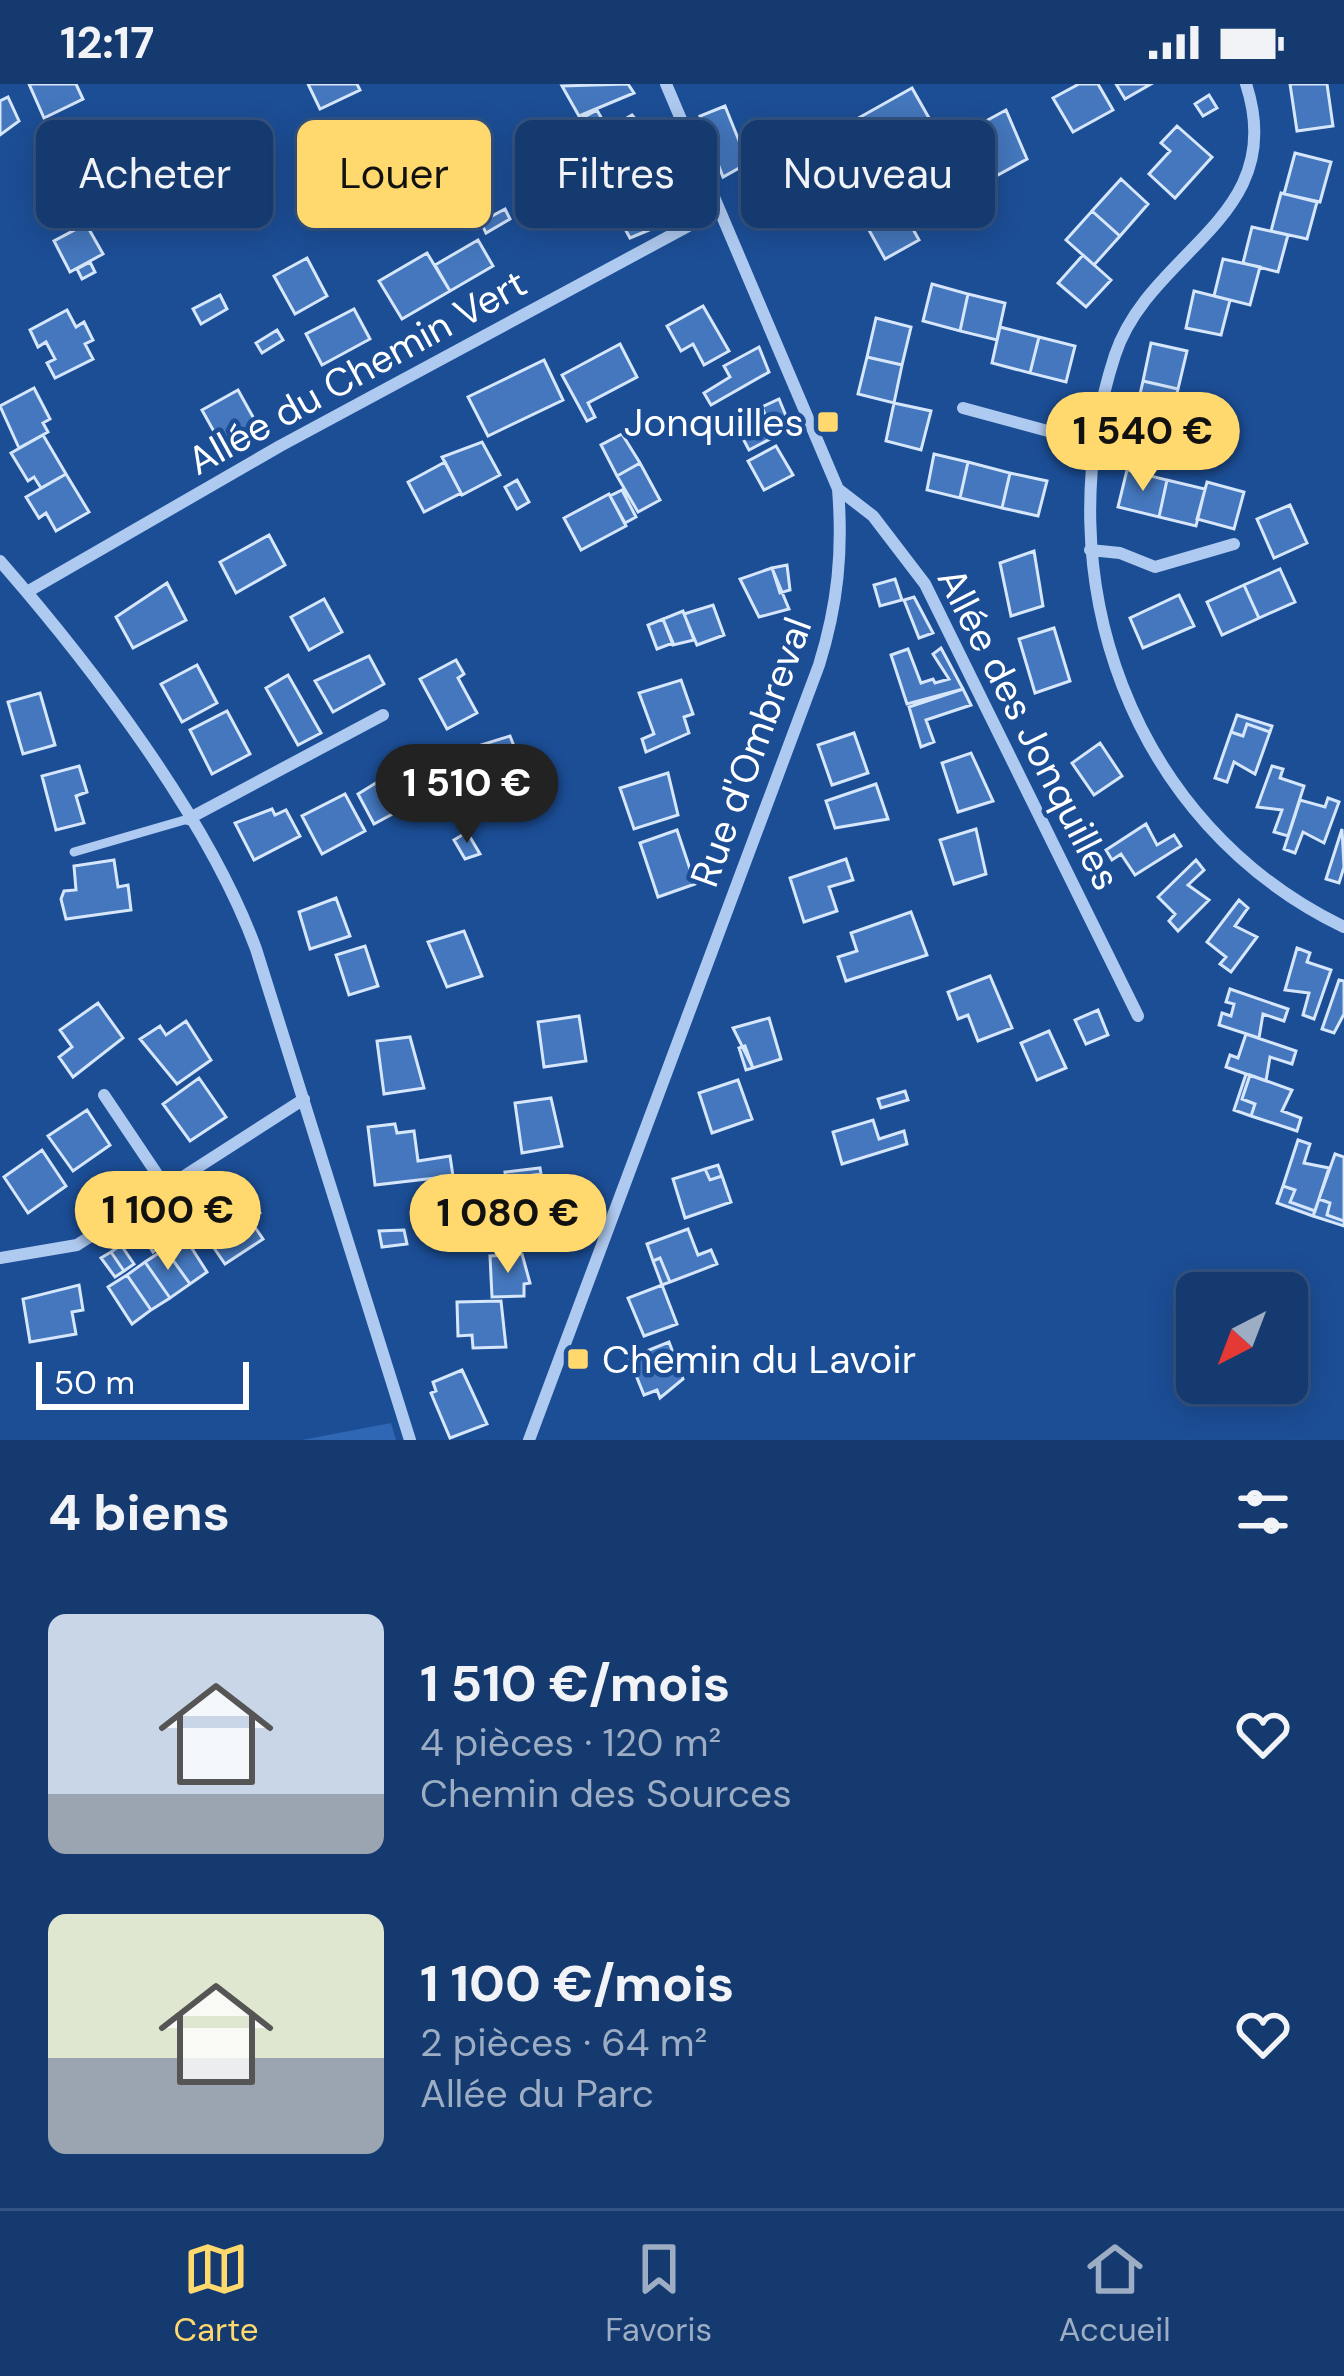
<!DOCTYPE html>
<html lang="fr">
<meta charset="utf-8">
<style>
:root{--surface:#153a70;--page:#1e4175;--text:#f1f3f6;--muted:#9dadc3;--line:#345483;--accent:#ffd96e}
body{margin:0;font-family:"DM Sans",sans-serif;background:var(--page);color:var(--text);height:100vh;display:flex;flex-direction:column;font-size:45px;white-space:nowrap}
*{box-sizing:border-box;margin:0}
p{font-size:39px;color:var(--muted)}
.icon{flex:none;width:66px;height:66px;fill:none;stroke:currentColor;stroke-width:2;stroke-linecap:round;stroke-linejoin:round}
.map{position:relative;height:1356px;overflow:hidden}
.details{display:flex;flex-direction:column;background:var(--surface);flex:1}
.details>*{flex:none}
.banner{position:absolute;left:36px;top:36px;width:1272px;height:108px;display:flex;gap:24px}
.needle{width:78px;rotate:222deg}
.buttons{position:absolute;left:1176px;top:1188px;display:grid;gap:24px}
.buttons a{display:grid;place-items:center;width:132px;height:132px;border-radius:18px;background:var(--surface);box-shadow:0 6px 30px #0003,0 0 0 3px var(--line);font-size:60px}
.scale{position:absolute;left:36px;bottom:30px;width:213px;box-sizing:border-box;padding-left:12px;border:6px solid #fff;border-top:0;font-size:33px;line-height:42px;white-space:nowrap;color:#fff;-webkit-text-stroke:9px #1c4e96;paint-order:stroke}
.price{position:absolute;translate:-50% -102px;padding:0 27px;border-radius:42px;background:var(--accent);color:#111;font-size:39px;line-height:78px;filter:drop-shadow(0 3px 6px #0008)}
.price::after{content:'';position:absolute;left:50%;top:72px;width:36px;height:27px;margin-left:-18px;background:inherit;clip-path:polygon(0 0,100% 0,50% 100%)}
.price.selected{background:#222;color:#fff}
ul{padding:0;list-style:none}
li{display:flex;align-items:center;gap:36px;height:300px;padding:0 48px}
li span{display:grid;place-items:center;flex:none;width:336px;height:240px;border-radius:18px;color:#555}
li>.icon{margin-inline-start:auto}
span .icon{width:144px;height:144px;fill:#fffc;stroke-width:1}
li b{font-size:51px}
h2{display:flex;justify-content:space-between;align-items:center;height:144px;padding:0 48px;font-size:51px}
.chip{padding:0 42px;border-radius:18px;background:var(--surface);box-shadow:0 6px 30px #0003,0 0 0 3px var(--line);font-size:42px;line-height:108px}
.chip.selected{background:var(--accent);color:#111}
.status{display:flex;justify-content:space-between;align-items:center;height:84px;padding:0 60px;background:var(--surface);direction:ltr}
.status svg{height:33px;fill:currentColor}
.menu{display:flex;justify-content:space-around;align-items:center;height:168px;border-top:3px solid var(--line);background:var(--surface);font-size:33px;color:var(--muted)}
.menu a{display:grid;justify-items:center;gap:6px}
.menu .selected{color:var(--accent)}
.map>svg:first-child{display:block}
.green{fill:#3067b4}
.building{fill:#4477bd;stroke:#d6e6fb;stroke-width:3}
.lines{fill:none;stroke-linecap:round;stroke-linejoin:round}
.lane{stroke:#afcaf0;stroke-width:9}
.street{stroke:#afcaf0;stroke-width:12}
.poi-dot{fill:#ffd96e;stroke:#1c4e96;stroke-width:4.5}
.labels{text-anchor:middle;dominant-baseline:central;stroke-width:9;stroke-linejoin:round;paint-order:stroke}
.street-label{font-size:39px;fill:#fff;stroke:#1c4e96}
.poi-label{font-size:39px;fill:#fff;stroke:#1c4e96;text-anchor:end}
</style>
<div class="status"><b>12:17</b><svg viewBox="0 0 49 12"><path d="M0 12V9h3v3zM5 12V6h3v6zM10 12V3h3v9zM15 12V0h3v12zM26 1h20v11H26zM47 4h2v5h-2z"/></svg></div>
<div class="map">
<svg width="1344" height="1356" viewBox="0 0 1344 1356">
<rect width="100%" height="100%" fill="#1c4e96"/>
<!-- green -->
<path class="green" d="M391 1339 396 1356H302Z"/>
<!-- building -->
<path class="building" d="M29 0H76L83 15 44 34Z
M308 0H357L360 6 320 25Z
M628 0 634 9 579 32 562 2Z
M1079 0H1098L1113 26 1073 48 1053 14Z
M1116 0H1151L1125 15Z
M1290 0H1327L1333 42 1297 47Z
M912 4 929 34 861 70 846 41Z
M1209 11 1217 24 1203 32 1195 20Z
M8 13 19 37 0 51V17Z
M725 22 748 79 723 93 700 32Z
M597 26 603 37 574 52 568 42Z
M1006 26 1027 75 998 91 973 44Z
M632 31 654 57 624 74 610 44Z
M1177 42 1212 73 1175 114 1149 90 1170 67 1161 59Z
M590 44 597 57 569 72 562 59Z
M769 49 776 65 756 75 749 57Z
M648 61 663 88 640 101 624 74Z
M1295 69 1331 78 1320 118 1284 110Z
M445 79 459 103 448 109 435 85Z
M882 89 919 156 885 175 848 108Z
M1121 95 1148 120 1120 152 1092 127Z
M646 107 652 115 660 111 673 136 630 154 618 132 632 124 628 117Z
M1281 109 1317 118 1307 155 1271 147Z
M505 125 510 135 486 149 481 138Z
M1092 127 1120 152 1094 181 1066 156Z
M86 140 103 170 70 188 54 157Z
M1252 143 1288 151 1278 188 1243 179Z
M478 156 493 182 450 207 435 181Z
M427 169 450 207 402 235 379 197Z
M1083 171 1111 196 1086 223 1058 199Z
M307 174 327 212 295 230 274 192Z
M1223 175 1260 183 1250 221 1214 212Z
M90 178 95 188 82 195 77 185Z
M932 200 968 210 960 247 923 237Z
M1194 207 1230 216 1221 251 1186 244Z
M968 210 1005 219 997 256 960 247Z
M220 211 227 225 201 240 193 225Z
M703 222 729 267 704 281 693 260 681 267 667 242Z
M354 225 370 255 322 281 306 250Z
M67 226 76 243 84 238 93 256 85 260 93 275 55 294 47 279 55 275 46 258 38 263 30 246Z
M876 234 911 243 902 281 867 273Z
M1000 243 1039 253 1030 289 992 279Z
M277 246 283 256 262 269 256 259Z
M1039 253 1075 262 1066 298 1030 289Z
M1151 259 1187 267 1178 305 1143 297Z
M620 260 637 293 588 319 595 333 587 337 562 291Z
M759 263 769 288 711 321 704 309 730 293 724 282Z
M867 273 902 281 894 319 858 310Z
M544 276 563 316 488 352 468 313Z
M1143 297 1178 305 1168 345 1134 337Z
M34 304 50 335 43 339 48 348 19 364 0 322Z
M238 306 258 342 222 362 202 326Z
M779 315 791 344 749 366 740 349 766 333 762 323Z
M894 319 931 327 921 366 886 357Z
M622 350 640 379 617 392 601 361Z
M43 351 66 390 41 404 34 393 28 397 11 369Z
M482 358 500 391 462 411 442 373Z
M776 362 793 391 764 406 748 377Z
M934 370 968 378 960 414 927 406Z
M445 378 461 409 424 428 408 398Z
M968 378 1010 389 1002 424 960 414Z
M640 379 660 416 638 428 617 392Z
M1127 386 1167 396 1159 433 1118 423Z
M1010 389 1047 397 1038 432 1002 424Z
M66 390 89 428 56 447 46 429 39 434 26 413Z
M517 396 529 418 517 425 505 403Z
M1167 396 1205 405 1196 442 1159 433Z
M1207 398 1244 408 1234 445 1197 435Z
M622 406 636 433 625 439 610 412Z
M609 410 626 442 581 466 564 434Z
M1290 421 1307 459 1274 474 1257 435Z
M269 451 285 481 236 509 220 478Z
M1034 467 1043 522 1011 532 1000 479Z
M787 481 790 506 780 509 772 484Z
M772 484 789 525 759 533 740 495Z
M1280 485 1295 518 1259 534 1244 501Z
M895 495 902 516 880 522 874 501Z
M167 499 186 536 133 564 116 533Z
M1244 501 1259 534 1222 551 1207 518Z
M1179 511 1194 542 1143 564 1130 534Z
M914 513 933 549 919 554 904 516Z
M324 515 342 548 309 566 291 533Z
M713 521 724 551 697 561 684 530Z
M683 527 694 556 673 561 663 535Z
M663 535 673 559 657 565 648 541Z
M1054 544 1070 597 1035 609 1019 555Z
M941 564 963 605 907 620 891 571 908 565 921 599 933 595 935 599 949 595 933 570Z
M369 572 384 600 333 628 315 597Z
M456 576 464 590 458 594 477 629 447 645 420 595Z
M197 581 217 619 182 638 161 600Z
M288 591 321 649 298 661 266 604Z
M681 596 693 630 684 633 689 649 646 668 642 655 654 650 639 609Z
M963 605 971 621 926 636 934 658 921 663 909 623Z
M40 609 55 661 23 670 8 618Z
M227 627 250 670 212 690 190 646Z
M1237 631 1272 642 1270 648 1247 640 1243 652 1231 648Z
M1247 640 1270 648 1255 690 1234 678 1227 698 1215 694 1231 648 1243 652Z
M854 649 868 689 832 701 818 661Z
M510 652 533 710 497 721 478 662Z
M1100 659 1122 692 1094 711 1072 679Z
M971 669 993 717 958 728 942 679Z
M410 678 428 711 374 740 358 710Z
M79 682 87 708 76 712 84 739 56 746 42 692Z
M1272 682 1283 685 1280 694 1304 702 1288 752 1274 748 1282 726 1257 723Z
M668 689 678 731 634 745 620 704Z
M876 700 888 735 835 744 826 717Z
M345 710 365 747 322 770 302 732Z
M1328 714 1339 718 1324 759 1303 748 1295 769 1284 765 1300 716 1325 723Z
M272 725 275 731 286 726 300 752 254 776 235 739Z
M1146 740 1157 761 1174 751 1181 762 1135 791 1121 770 1112 776 1106 766Z
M976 745 986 790 954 800 940 756Z
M1342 745 1344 783 1339 799 1326 795Z
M677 746 695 800 658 813 640 759Z
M467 748 480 770 465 775 454 756Z
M846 775 853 796 829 803 837 827 804 838 790 794Z
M114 776 118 803 128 801 131 826 66 835 61 815 64 807 76 806 74 782Z
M1196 776 1204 786 1188 801 1209 816 1178 847 1169 837 1175 830 1158 813Z
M336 814 350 852 310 865 299 828Z
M1239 816 1248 824 1235 842 1257 853 1231 888 1220 880 1226 873 1207 858Z
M911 828 927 871 846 897 838 873 857 867 851 849Z
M464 847 482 892 447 903 428 858Z
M365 862 378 902 349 911 336 871Z
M1297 864 1310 869 1307 878 1331 886 1314 935 1303 931 1309 909 1285 906Z
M990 892 1012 944 978 957 968 931 958 935 948 908Z
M1339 896 1344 897V930L1334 949 1322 945Z
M1230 905 1288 925 1284 937 1263 930 1259 954 1219 941 1222 929 1231 932 1234 920 1226 918Z
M98 919 123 954 73 993 59 973 72 963 60 946Z
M1098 926 1108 951 1086 960 1075 936Z
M579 932 586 977 544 983 538 938Z
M769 934 781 975 753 984 733 944Z
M186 937 211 976 177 1000 140 955 160 942 166 951Z
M1049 947 1066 984 1037 996 1021 959Z
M1246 950 1296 967 1292 980 1270 973 1266 997 1226 983 1230 971 1238 974Z
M410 953 424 1004 384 1010 377 957Z
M745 962 753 984 746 986 739 964Z
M1246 990 1250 991 1242 1015 1255 1020 1251 1032 1234 1026Z
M1250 991 1292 1006 1282 1027 1301 1034 1297 1047 1251 1032 1255 1020 1242 1015Z
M199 994 226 1033 190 1057 163 1020Z
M738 996 752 1035 712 1049 699 1009Z
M905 1007 908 1016 881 1024 878 1015Z
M551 1014 562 1062 522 1069 515 1019Z
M87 1026 110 1061 73 1087 48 1052Z
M873 1036 879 1055 904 1047 907 1060 842 1080 833 1048Z
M395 1040 397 1049 414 1047 418 1077 450 1072 453 1092 375 1101 368 1043Z
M1298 1056 1310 1060 1304 1079 1329 1084 1315 1127 1290 1118 1295 1106 1283 1102Z
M42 1066 66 1102 28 1129 4 1093Z
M1335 1070 1344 1073V1137L1327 1131 1330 1119 1319 1115Z
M718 1081 722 1092 710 1096 705 1085Z
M540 1084 541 1090 506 1095 505 1088Z
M705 1085 710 1096 722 1092 731 1118 685 1134 673 1095Z
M541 1090 547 1132 512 1138 506 1095Z
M1283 1102 1295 1106 1290 1118 1315 1127 1313 1132 1277 1119Z
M246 1109 260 1129 250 1136 263 1155 225 1180 201 1145Z
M1319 1115 1330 1119 1327 1131 1344 1137V1142L1313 1132Z
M158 1136 171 1155 162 1161 149 1142Z
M538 1140 569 1148 567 1160 524 1165 525 1151 536 1152Z
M149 1142 162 1161 153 1168 140 1148Z
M688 1145 698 1171 711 1166 717 1180 670 1198 660 1174 653 1177 647 1160Z
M404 1146 407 1160 382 1163 379 1147Z
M184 1152 207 1188 190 1200 165 1165Z
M121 1161 134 1180 124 1187 111 1168Z
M165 1165 190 1200 170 1214 145 1178Z
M111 1168 124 1187 115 1193 101 1174Z
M522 1170 530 1199 524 1200V1212L492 1213 490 1172Z
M660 1174 670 1198 662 1201 653 1177Z
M145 1178 170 1214 151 1226 127 1191Z
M127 1191 151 1226 132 1240 108 1203Z
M79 1201 83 1226 72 1228 76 1250 30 1258 23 1215Z
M662 1201 677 1240 644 1252 628 1214Z
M501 1217 506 1263 473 1264 472 1251 458 1252 457 1218Z
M669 1258 683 1295 660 1314 657 1306 644 1311 629 1274Z
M462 1286 487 1340 450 1354 431 1309 436 1307 433 1298Z"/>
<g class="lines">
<!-- lane -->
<path class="lane" d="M74 768 188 735"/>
<!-- street -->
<path class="street" d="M1246 0C1290 134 1150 165 1115 271 1043 492 1130 740 1344 843
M963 324 1096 360
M838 405 873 432 925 500 1138 932
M1090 466 1120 469 1155 483 1234 460
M0 477C91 581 209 736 256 865L410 1356
M27 508 280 362 718 126
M188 735 383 631
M104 1011 165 1102
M0 1174 77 1161 304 1015
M529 1356 819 581C838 520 843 467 838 405L666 0"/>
</g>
<!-- markers -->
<g class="poi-dot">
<rect x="816" y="326" width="24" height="24" rx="6"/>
<rect x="566" y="1263" width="24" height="24" rx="6"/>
</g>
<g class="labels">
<!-- street labels -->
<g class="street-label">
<text transform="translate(357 288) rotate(-29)">Allée du Chemin Vert</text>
<text transform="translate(1029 645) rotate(63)">Allée des Jonquilles</text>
<text transform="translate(751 668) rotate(-70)">Rue d'Ombreval</text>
</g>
<!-- poi labels -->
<g class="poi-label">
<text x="804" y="338">Jonquilles</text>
<text x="602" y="1275" text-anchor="start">Chemin du Lavoir</text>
</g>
</g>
</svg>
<div class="buttons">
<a><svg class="needle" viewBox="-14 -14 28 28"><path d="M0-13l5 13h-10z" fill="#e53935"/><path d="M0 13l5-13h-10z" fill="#9dadc3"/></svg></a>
</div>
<div class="scale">50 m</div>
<b class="price" style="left:1143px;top:410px">1 540 €</b>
<b class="price selected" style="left:467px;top:762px">1 510 €</b>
<b class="price" style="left:168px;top:1189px">1 100 €</b>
<b class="price" style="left:508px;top:1192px">1 080 €</b>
<div class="banner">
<a class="chip">Acheter</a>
<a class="chip selected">Louer</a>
<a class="chip">Filtres</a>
<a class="chip">Nouveau</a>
</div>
</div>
<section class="details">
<h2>4 biens<svg class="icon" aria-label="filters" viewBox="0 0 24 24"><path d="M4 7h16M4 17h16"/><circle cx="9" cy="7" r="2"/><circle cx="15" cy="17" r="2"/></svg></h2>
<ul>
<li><span style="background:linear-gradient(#c9d6e8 75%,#9aa5b1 0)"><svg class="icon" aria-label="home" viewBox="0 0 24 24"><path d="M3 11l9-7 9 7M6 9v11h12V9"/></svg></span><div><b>1 510 €/mois</b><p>4 pièces · 120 m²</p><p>Chemin des Sources</p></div><svg class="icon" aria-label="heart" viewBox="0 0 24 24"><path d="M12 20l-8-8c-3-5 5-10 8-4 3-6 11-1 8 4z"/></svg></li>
<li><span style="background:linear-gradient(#dfe7d0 60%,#9aa5b1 0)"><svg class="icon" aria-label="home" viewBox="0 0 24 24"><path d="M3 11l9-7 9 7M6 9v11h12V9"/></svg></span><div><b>1 100 €/mois</b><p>2 pièces · 64 m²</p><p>Allée du Parc</p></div><svg class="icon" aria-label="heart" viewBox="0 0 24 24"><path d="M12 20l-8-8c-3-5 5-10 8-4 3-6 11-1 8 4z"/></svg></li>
</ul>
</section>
<nav class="menu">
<a class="selected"><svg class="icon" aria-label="map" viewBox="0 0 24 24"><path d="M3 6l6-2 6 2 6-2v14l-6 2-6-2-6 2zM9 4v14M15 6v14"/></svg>Carte</a>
<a><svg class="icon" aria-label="saved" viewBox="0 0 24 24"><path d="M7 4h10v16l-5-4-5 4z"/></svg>Favoris</a>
<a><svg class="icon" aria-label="home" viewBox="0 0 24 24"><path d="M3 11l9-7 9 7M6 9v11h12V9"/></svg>Accueil</a>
</nav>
